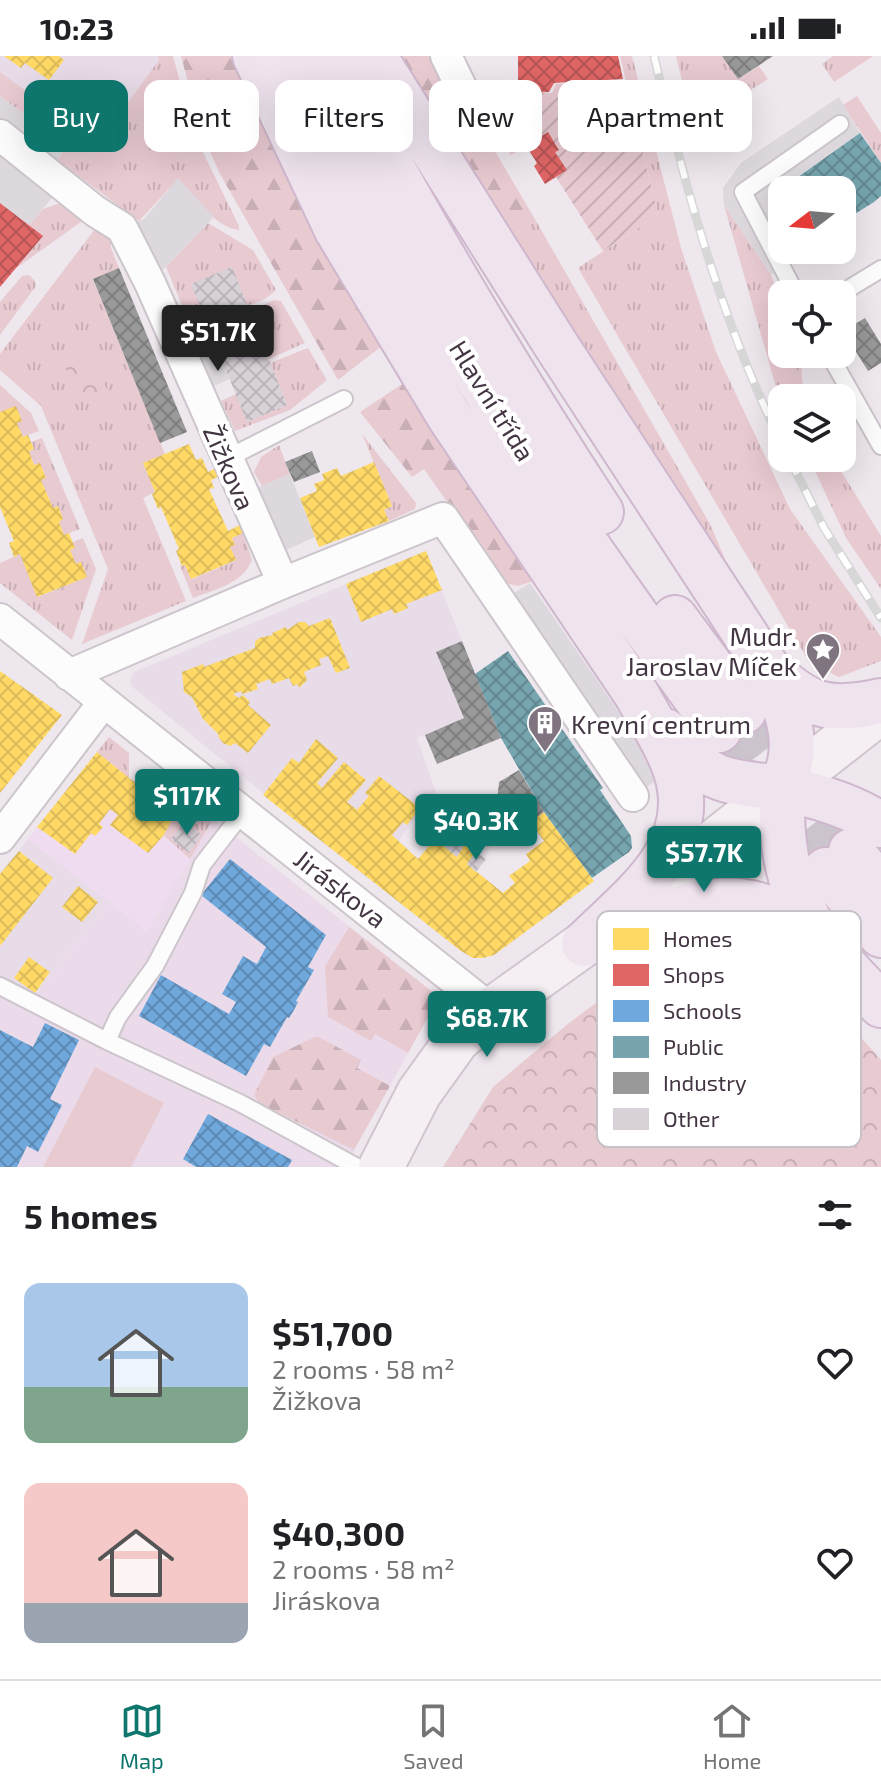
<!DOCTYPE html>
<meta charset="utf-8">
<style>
:root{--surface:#fff;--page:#f6f6f6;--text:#202124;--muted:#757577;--line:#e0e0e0;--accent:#0f766e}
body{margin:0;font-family:"Exo 2",sans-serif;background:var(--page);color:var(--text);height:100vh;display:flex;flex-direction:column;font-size:30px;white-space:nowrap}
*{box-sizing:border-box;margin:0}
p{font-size:26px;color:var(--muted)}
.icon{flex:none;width:44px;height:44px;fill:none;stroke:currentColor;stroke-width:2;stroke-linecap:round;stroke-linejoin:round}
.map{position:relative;height:1111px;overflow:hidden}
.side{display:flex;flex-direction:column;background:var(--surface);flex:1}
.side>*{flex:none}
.hud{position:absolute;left:24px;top:24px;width:834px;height:72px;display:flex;gap:16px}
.needle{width:52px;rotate:254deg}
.tools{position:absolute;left:768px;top:120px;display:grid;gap:16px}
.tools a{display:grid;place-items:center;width:88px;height:88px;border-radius:16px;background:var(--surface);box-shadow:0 8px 32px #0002;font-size:40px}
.price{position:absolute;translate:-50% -68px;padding:0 18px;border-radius:8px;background:var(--accent);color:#fff;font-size:26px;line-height:52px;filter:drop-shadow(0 2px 4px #0008)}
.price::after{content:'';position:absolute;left:50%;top:48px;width:24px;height:18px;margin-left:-12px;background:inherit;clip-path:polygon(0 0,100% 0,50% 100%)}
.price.on{background:#222;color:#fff}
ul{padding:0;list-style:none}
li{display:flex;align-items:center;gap:24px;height:200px;padding:0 24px}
li span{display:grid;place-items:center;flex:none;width:224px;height:160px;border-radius:16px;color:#555}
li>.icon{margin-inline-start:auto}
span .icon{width:96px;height:96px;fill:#fffc;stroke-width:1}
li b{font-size:34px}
h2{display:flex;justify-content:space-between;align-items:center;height:96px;padding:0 24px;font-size:34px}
.chip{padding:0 28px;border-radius:16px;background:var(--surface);box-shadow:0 8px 32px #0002;font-size:28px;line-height:72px}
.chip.on{background:var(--accent);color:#fff}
.status{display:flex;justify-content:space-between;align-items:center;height:56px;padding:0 40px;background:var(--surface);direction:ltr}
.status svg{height:22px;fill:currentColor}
.tab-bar{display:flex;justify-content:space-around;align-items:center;height:112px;border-top:2px solid var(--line);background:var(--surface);font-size:22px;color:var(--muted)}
.tab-bar a{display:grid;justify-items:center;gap:4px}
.tab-bar .on{color:var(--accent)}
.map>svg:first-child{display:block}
.residential{fill:#e8dce8}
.commercial{fill:#f0dcf0}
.education{fill:#ebdbea}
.grass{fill:url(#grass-tufts)}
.forest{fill:url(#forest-firs)}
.park{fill:url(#park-crowns)}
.garden{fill:url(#garden-furrows)}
.pitch{fill:#e8cad1}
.parking{fill:#ddd8dd}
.homes{fill:url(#homes-cross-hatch)}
.shops{fill:url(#shops-cross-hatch)}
.schools{fill:url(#schools-cross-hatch)}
.public{fill:url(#public-cross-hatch)}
.industry{fill:url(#industry-cross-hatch)}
.building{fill:url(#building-cross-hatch)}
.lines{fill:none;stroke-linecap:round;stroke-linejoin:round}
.primary-tunnel{stroke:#ccc4cc;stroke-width:44;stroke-dasharray:44 22;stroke-linecap:butt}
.lane-casing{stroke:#ccc5cc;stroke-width:20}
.street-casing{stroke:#ccc5cc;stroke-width:34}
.secondary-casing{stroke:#d1c5d0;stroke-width:48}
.primary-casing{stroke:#cfb7cd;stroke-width:48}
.lane{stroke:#fcfcfc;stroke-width:16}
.street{stroke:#fcfcfc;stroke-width:30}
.secondary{stroke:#f5eff4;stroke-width:44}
.primary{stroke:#efe4ee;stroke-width:44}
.rail-casing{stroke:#d8d7d8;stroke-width:9}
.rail{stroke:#fff;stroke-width:6;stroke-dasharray:18;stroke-linecap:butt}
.labels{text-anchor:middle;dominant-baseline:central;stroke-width:8;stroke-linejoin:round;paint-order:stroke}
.street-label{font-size:26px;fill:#433543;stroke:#fff}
.poi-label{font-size:26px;fill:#433543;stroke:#fff;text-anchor:end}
.key{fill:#fff;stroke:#c7c2c7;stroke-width:2}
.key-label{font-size:22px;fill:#433543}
</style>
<div class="status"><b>10:23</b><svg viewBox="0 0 49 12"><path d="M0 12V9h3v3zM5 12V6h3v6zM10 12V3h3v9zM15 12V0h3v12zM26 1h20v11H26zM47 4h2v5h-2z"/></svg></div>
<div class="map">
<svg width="881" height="1111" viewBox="0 0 881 1111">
<defs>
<pattern id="grass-tufts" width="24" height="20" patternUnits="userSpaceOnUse" patternTransform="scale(2)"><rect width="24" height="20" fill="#e8cad1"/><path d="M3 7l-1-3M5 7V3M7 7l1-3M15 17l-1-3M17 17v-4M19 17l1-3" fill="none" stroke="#c8aeb5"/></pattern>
<pattern id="forest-firs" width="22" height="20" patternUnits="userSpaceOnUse" patternTransform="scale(2)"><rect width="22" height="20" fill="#e8cad1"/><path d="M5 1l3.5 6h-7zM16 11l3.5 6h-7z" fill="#c8aeb5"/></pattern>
<pattern id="park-crowns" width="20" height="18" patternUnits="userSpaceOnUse" patternTransform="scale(2)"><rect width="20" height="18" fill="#e8cad1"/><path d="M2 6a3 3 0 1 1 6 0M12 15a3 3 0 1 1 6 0" fill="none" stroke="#c8aeb5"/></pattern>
<pattern id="garden-furrows" width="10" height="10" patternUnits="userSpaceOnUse" patternTransform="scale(2)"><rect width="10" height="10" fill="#e8cad1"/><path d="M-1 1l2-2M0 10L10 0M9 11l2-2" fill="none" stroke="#c8aeb5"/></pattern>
<pattern id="homes-cross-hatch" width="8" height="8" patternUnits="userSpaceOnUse" patternTransform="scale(2)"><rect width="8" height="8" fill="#ffd966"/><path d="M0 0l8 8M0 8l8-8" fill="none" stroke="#dcbb5a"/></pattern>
<pattern id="shops-cross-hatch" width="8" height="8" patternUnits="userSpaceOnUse" patternTransform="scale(2)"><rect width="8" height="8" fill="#e06666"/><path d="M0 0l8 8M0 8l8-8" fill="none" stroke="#b75556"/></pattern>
<pattern id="schools-cross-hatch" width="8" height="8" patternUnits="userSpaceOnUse" patternTransform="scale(2)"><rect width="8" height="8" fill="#6fa8dc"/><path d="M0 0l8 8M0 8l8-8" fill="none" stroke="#5d8ab4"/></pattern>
<pattern id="public-cross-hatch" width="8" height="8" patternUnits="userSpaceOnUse" patternTransform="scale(2)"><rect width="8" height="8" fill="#76a5af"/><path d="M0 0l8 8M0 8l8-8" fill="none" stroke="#628790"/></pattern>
<pattern id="industry-cross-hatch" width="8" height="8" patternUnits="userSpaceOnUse" patternTransform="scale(2)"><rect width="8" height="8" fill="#999"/><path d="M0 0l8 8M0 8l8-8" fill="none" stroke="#7e7e7e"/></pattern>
<pattern id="building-cross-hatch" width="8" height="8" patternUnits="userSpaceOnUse" patternTransform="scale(2)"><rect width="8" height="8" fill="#d8d1d8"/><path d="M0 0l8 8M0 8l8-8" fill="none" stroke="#bbb4bb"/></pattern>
</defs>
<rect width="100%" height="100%" fill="#eee8ee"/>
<!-- residential -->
<path class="residential" d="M0 0H158L159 4 98 87 0 16Z
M426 495 462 585 464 662 417 682 436 736 369 823 131 630 130 623 134 616Z
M28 783 109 846 36 938 0 920V818Z"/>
<!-- commercial -->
<path class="commercial" d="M97 696 175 759 162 779 190 803 147 876 28 783Z"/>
<!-- education -->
<path class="education" d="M213 763 439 941 345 1111H0V920L36 938 109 846 147 876Z"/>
<!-- grass -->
<path class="grass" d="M158 0H173L194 78 239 170V174C214 171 194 140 178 123L139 165 57 104 67 90 0 40V16L98 87 159 4Z
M620 0H632L681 192 716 296 790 453 881 581V605L839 621 809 606 578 212 658 159Z
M676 0H722L738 23 759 10 768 23 693 70Z
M833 0H873L834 26 822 8Z
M857 40 881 77V107L843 49Z
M63 146 88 161 15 213 42 180 29 169 43 153Z
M724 149 771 219 782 247V298H800L804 342H782V344L775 328Z
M536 165 710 468 739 536 506 183Z
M208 167 253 194 276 234C255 256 214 253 188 264L166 211Z
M98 169 111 179V192L119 212 93 224 165 398 143 407 155 436 143 442 186 545 82 588 108 513 41 350 0 314V298Z
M29 219 35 225 36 230 0 279V246L22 220Z
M274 244 281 245 305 287 269 303 249 255Z
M308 292 327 324 290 354 235 375 221 345 236 338 247 365 287 349 270 307Z
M0 329 31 357 39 375 23 381 17 367 0 356Z
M362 378 416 447 415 453 389 465 384 454 392 450Z
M42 382 80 473 64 479 59 466 63 463 58 450 53 452 41 424 46 421 40 408 34 409 29 395 34 393 31 386Z
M279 389 290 418 262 430 254 416 261 401Z
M809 402H833L881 480V533L846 482Z
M243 477 252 504C242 528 216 533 193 542L180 510 185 509 192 523 235 505 230 491 235 489 232 482Z
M83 482 96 513 72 584 0 527V507L20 498 38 541 87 521 81 506 76 508 70 494 75 492 73 486Z
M109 681 129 697V722L97 696Z
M158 720 213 763 190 803 162 778 175 759 133 725Z"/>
<!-- forest -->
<path class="forest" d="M181 0H237L383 289 338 324 220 118 201 75Z
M389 0H439L536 165 506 183Z
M405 326 533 525 518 530 504 527 424 413 412 421 360 356Z
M349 871 439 941 408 997 375 978 371 985 328 961 325 910Z
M317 980 361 1004 357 1012 390 1030 354 1094 259 1047 254 1039 273 1001Z"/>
<!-- park -->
<path class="park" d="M92 298 107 334 78 346 64 309Z
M739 876 778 887 881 1004V1111H443L493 1031 569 967 690 877Z"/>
<!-- garden -->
<path class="garden" d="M623 25 626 27 658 159 603 195 556 121 566 114 555 96 559 93 548 77 511 99 486 58 524 37H552L556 28Z"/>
<!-- pitch -->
<path class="pitch" d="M95 1011 164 1047 131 1111H43Z"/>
<!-- parking -->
<path class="parking" d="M0 40 67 91 48 117 63 129 29 169 0 147Z
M839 41 860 77 788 127 791 132 782 134V138L770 147 782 166V194L801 195 771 219 724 149 723 132 741 107Z
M178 122 214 161 150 227 122 172 144 163Z
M209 273 230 323 198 337 177 289Z
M290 418 315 481 271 501 242 438Z
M530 527 663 720 633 740 501 545Z"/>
<!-- homes -->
<path class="homes" d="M4 0H59L64 4 49 24 25 7 21 12Z
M16 350 22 365 17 367 23 381 28 379 34 393 29 395 34 409 40 407 46 422 41 424 53 452 58 450 63 463 59 466 64 479 69 477 75 492 70 494 76 508 81 506 87 521 37 541 20 498 14 501 9 487 14 485 0 451V356Z
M189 388 196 404 202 402 208 416 214 413 218 421 211 424 214 432 209 433 228 475 240 469 243 477 232 482 235 489 230 491 236 504 191 523 185 509 182 510 176 495 179 493 161 451 158 453 152 438 155 436 143 407Z
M374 406 392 450 384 454 389 465 319 491 300 442 317 435 314 428 324 424 322 418 337 412 341 420Z
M426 495 442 534 406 548 408 552 394 558 392 553 361 566 346 528Z
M330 562 350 612 336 617 328 600 319 603 321 609 304 616 307 624 299 632 298 628 293 630 289 622 272 628 270 623 256 628 258 633 242 638 241 635 233 638 239 642 243 639 250 646 248 649 271 669 248 697 235 687 230 690 223 687 218 680 219 679 203 663 192 641 184 636 182 616 203 608 204 611 255 592V586L259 582 273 579 272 577 286 571 287 574 299 566H305L309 570Z
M0 615 62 659 0 737Z
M316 683 338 702 317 727 322 732 344 706 366 724 347 746 357 754 369 740 365 737 379 720 420 752 407 769 403 766 392 779 418 803 435 783 457 801 465 787 476 796 467 808 503 837 515 827 509 820 530 805 526 798 544 785 530 766 544 756 594 825 494 899 483 902H473L461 895 263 739 292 702 299 707Z
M97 696 175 759 163 780 148 797 110 769 118 759 110 753 99 768 103 771 95 780 91 777 75 798 37 771Z
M19 795 53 822 0 890V818Z
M78 830 98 846 82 866 62 851Z
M29 901 50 916 35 937 14 922Z"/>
<!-- shops -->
<path class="shops" d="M518 0H618L623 23 554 27 549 36 524 37 518 30Z
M548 76 559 94 555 96 567 114 545 128 534 110 537 107 526 90Z
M0 147 43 180 0 231Z"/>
<!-- schools -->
<path class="schools" d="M230 803 326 879 308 911 314 914 296 945 298 946 294 954 289 962 287 961 270 991 264 988 246 1020 139 960 161 919 229 958 236 946 222 938 243 900 257 908 266 891 201 839Z
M45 967 79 984 50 1043 62 1049 38 1096 27 1090 17 1111H0V974L33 991Z
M208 1058 292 1104 288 1111H196L183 1103Z"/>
<!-- public -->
<path class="public" d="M860 77 881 107V140L874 146 842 166V134H788L791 132 788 128Z
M782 138V166L769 147Z
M508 595 603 732 600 734 631 780 632 792 629 796 592 822 544 756 501 682 475 618Z"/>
<!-- industry -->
<path class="industry" d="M722 0H773L738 23Z
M119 212 187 376 160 387 93 223Z
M865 262 881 288V307L868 315 843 275Z
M312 395 320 416 294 426 285 406Z
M462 585 501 682 437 708 425 679 464 662 436 596Z
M519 714 544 756 530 766 513 773 497 748 499 726Z"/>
<!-- building -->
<path class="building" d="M232 211 287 349 247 366 191 228Z
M184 766 202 779 189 797 171 783Z
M441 779 453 788 455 786 463 791 457 801 435 783Z
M476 796 486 803 476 816 467 808Z"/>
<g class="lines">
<!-- primary-tunnel -->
<path class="primary-tunnel" d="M744 655 851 795
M719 674 826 814"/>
<defs>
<path id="lane" d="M796 238 743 136 840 68
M840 238 881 213
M829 298 881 390
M226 403 344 343
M0 930 107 985 240 1047 357 1111
M107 985 118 961 155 910 193 837 202 809 243 756"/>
<path id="street" d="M446 0 466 41
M0 79 95 155 122 172 150 227 283 527
M0 563 492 954
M69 619 283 527 443 462 633 740
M0 782 103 647"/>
<path id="secondary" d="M381 1111 419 1037 457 984 492 954 584 888 881 655"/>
<path id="primary" d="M255 0 337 174 449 360 637 639C652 667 673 697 679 727 694 798 628 844 584 888
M286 0C360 128 435 256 514 380 579 481 649 578 719 674
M333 0C413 157 505 309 601 456
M374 0 556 289 768 613C782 642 797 673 790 706 788 716 783 726 783 736 779 787 789 839 820 881 838 905 861 927 881 949
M675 562 744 655
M768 613C808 650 827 657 881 645
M665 675C678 690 693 707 710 717 729 728 756 728 777 732 813 738 850 749 881 769
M851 795 881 832
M826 814 881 879
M599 882C645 865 701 836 751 847 775 852 798 868 819 880"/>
</defs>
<!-- lane casing -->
<use href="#lane" class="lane-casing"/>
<!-- street casing -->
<use href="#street" class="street-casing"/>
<!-- secondary casing -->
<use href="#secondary" class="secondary-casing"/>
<!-- primary casing -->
<use href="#primary" class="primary-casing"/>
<!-- lane -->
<use href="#lane" class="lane"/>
<!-- street -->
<use href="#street" class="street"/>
<!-- secondary -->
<use href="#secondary" class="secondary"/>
<!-- primary -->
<use href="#primary" class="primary"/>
<defs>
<path id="rail" d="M654 0C686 134 721 265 782 388
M789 402 824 472 881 562"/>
</defs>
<!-- rail casing -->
<use href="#rail" class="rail-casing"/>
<!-- rail -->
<use href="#rail" class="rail"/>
</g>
<!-- icons -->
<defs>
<symbol id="sight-pin" viewBox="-11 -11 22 30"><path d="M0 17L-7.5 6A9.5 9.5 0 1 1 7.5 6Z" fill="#7f747f" stroke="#fff"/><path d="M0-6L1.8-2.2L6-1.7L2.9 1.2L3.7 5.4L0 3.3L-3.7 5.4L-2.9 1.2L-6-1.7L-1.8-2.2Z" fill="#fff"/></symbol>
<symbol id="building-pin" viewBox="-11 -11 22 30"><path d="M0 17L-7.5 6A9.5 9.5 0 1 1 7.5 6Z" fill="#7f747f" stroke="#fff"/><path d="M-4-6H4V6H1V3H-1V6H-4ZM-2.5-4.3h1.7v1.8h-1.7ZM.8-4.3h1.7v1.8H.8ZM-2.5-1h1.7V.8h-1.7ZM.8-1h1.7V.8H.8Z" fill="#fff"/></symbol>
</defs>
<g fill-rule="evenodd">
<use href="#sight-pin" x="803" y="574" width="40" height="54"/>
<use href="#building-pin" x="525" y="647" width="40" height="54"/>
</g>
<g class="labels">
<!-- street labels -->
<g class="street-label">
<text transform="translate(493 344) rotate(58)">Hlavní třída</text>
<text transform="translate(230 411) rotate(66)">Žižkova</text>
<text transform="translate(341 832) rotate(38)">Jiráskova</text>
</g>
<!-- poi labels -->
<g class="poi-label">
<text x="797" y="579">Mudr.<tspan x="797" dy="30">Jaroslav Míček</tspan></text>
<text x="571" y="667" text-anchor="start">Krevní centrum</text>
</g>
</g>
<!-- legend -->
<rect x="597" y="855" width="264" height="236" rx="12" class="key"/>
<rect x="613" y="872" width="36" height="22" fill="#ffd966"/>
<rect x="613" y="908" width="36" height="22" fill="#e06666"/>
<rect x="613" y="944" width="36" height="22" fill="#6fa8dc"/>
<rect x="613" y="980" width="36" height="22" fill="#76a5af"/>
<rect x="613" y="1016" width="36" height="22" fill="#999"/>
<rect x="613" y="1052" width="36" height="22" fill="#d8d1d8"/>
<g class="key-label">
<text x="663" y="891">Homes</text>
<text x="663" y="927">Shops</text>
<text x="663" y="963">Schools</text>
<text x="663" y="999">Public</text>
<text x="663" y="1035">Industry</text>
<text x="663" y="1071">Other</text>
</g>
</svg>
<div class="tools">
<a><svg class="needle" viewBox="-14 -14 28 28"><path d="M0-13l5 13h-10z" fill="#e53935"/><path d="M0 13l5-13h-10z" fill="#757577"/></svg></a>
<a><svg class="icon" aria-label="locate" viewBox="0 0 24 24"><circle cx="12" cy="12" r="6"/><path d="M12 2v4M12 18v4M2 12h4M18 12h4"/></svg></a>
<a><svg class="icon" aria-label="layers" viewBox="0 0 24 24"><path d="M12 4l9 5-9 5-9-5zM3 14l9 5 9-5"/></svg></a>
</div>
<b class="price on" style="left:218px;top:317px">$51.7K</b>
<b class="price" style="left:187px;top:781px">$117K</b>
<b class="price" style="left:476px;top:806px">$40.3K</b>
<b class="price" style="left:704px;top:838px">$57.7K</b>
<b class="price" style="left:487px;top:1003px">$68.7K</b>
<div class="hud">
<a class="chip on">Buy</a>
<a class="chip">Rent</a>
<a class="chip">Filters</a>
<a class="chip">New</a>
<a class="chip">Apartment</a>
</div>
</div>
<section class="side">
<h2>5 homes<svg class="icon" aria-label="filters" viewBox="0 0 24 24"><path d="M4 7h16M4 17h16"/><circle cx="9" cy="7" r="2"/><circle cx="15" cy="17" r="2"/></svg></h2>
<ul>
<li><span style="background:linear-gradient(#a9c7e8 65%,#7fa58c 0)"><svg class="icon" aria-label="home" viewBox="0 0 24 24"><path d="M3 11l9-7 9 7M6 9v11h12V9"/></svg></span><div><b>$51,700</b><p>2 rooms · 58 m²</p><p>Žižkova</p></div><svg class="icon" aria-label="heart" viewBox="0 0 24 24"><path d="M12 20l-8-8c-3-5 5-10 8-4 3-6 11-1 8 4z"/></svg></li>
<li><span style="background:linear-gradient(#f6c9c9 75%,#9aa5b1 0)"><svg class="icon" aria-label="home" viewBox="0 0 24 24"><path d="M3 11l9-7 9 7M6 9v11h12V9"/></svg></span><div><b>$40,300</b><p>2 rooms · 58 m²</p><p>Jiráskova</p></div><svg class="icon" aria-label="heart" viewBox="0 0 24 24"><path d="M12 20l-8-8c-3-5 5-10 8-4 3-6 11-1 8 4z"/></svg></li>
</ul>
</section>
<nav class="tab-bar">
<a class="on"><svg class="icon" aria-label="map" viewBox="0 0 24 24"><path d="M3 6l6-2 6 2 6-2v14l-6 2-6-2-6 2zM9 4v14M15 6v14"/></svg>Map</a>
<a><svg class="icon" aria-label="saved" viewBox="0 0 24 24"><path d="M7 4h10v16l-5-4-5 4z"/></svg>Saved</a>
<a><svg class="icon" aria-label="home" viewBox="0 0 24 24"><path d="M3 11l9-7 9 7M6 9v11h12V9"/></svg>Home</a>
</nav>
